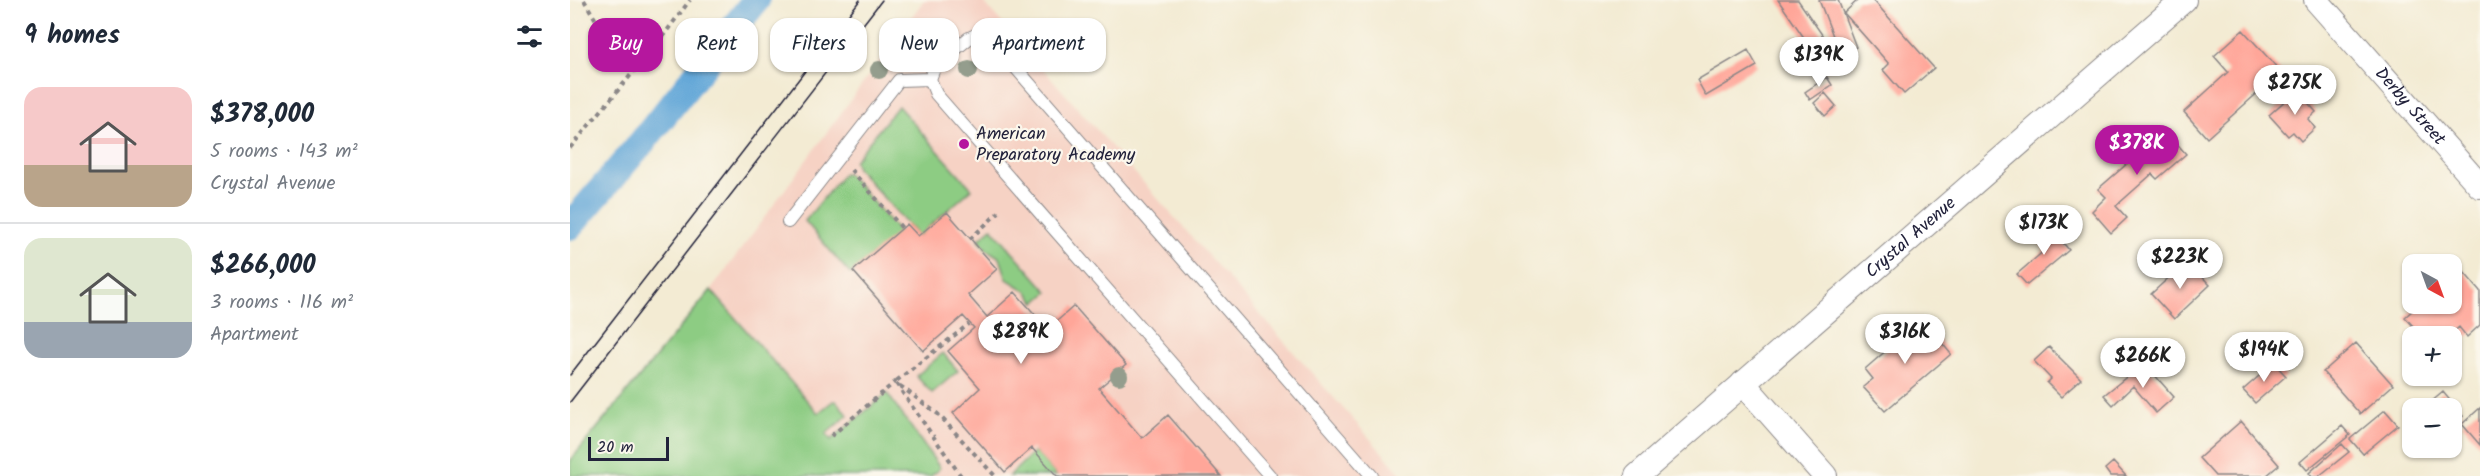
<!DOCTYPE html>
<meta charset="utf-8">
<style>
:root{--surface:#fff;--page:#f6f6f7;--text:#1f2937;--muted:#747a83;--line:#e0e1e3;--accent:#b5179e}
body{margin:0;font-family:Kalam,sans-serif;background:var(--page);color:var(--text);height:100vh;display:flex;flex-direction:column;font-size:22px;white-space:nowrap}
*{box-sizing:border-box;margin:0}
p{font-size:20px;color:var(--muted)}
.icon{flex:none;width:33px;height:33px;fill:none;stroke:currentColor;stroke-width:2;stroke-linecap:round;stroke-linejoin:round}
.map{position:relative;flex:1;overflow:hidden}
.panel{display:flex;flex-direction:column;background:var(--surface);width:570px}
.panel>*{flex:none}
.banner{position:absolute;left:18px;top:18px;width:570px;height:54px;display:flex;gap:12px}
.needle{width:39px;rotate:139deg}
.tools{position:absolute;left:1832px;top:254px;display:grid;gap:12px}
.tools a{display:grid;place-items:center;width:60px;height:60px;border-radius:12px;background:var(--surface);box-shadow:0 2px 4px #0004;font-size:30px}
.scale{position:absolute;left:18px;bottom:15px;width:81px;box-sizing:border-box;padding-left:6px;border:3px solid #22223b;border-top:0;font-size:16px;line-height:21px;white-space:nowrap;color:#22223b;-webkit-text-stroke:4px #fbf7ec;paint-order:stroke}
.price{position:absolute;translate:-50% -51px;padding:0 14px;border-radius:21px;background:#fff;color:#222;font-size:20px;line-height:39px;filter:drop-shadow(0 2px 3px #0008)}
.price::after{content:'';position:absolute;left:50%;top:36px;width:18px;height:14px;margin-left:-9px;background:inherit;clip-path:polygon(0 0,100% 0,50% 100%)}
.price.selected{background:var(--accent);color:#fff}
ul{padding:0;list-style:none}
li{display:flex;align-items:center;gap:18px;height:150px;padding:0 24px}
li+li{border-top:2px solid var(--line)}
li span{display:grid;place-items:center;flex:none;width:168px;height:120px;border-radius:18px;color:#555}
li>.icon{margin-inline-start:auto}
span .icon{width:72px;height:72px;fill:#fffc;stroke-width:1}
li b{font-size:26px}
h2{display:flex;justify-content:space-between;align-items:center;height:72px;padding:0 24px;font-size:26px}
.chip{padding:0 21px;border-radius:18px;background:var(--surface);box-shadow:0 2px 4px #0004;font-size:21px;line-height:54px}
.chip.selected{background:var(--accent);color:#fff}
main{display:flex;flex:1;min-height:0}
.map>svg:first-child{display:block}
.built{fill:#f6d2c4}
.green{fill:#8dcc83;stroke:#58775f;stroke-width:1.5}
.lines{fill:none;stroke-linecap:round;stroke-linejoin:round}
.canal{stroke:#63a7d8;stroke-width:28}
.building{fill:#ffa699}
.service-casing{stroke:#8a8687;stroke-width:14}
.minor-casing{stroke:#8a8687;stroke-width:26}
.path{stroke:#8a8687;stroke-width:4;stroke-dasharray:4.5 4.5;stroke-linecap:butt}
.service{stroke:#fff;stroke-width:12}
.minor{stroke:#fff;stroke-width:24}
.tram{stroke:#22223b;stroke-width:1.5}
.tree{fill:#949d8d}
.poi-dot{fill:#b5179e;stroke:#fbf7ec;stroke-width:2}
.labels{text-anchor:middle;dominant-baseline:central;stroke-width:4.5;stroke-linejoin:round;paint-order:stroke}
.street-label{font-size:18px;fill:#22223b;stroke:#fbf7ec}
.poi-label{font-size:18px;fill:#22223b;stroke:#fbf7ec;text-anchor:start}
</style>
<main>
<section class="panel">
<h2>9 homes<svg class="icon" aria-label="filters" viewBox="0 0 24 24"><path d="M4 7h16M4 17h16"/><circle cx="9" cy="7" r="2"/><circle cx="15" cy="17" r="2"/></svg></h2>
<ul>
<li><span style="background:linear-gradient(#f6c9c9 65%,#b9a48a 0)"><svg class="icon" aria-label="home" viewBox="0 0 24 24"><path d="M3 11l9-7 9 7M6 9v11h12V9"/></svg></span><div><b>$378,000</b><p>5 rooms · 143 m²</p><p>Crystal Avenue</p></div></li>
<li><span style="background:linear-gradient(#dfe7d0 70%,#9aa5b1 0)"><svg class="icon" aria-label="home" viewBox="0 0 24 24"><path d="M3 11l9-7 9 7M6 9v11h12V9"/></svg></span><div><b>$266,000</b><p>3 rooms · 116 m²</p><p>Apartment</p></div></li>
</ul>
</section>
<div class="map">
<svg width="1910" height="476" viewBox="0 0 1910 476">
<rect width="100%" height="100%" fill="#fbf7ec"/>
<filter id="ink" filterUnits="userSpaceOnUse"><feTurbulence type="fractalNoise" baseFrequency=".0167" numOctaves="2"/><feDisplacementMap in="SourceGraphic" scale="12" xChannelSelector="R" yChannelSelector="G"/><feConvolveMatrix kernelMatrix="1 2 1 2 8 2 1 2 1" color-interpolation-filters="sRGB"/></filter>
<filter id="wash" filterUnits="userSpaceOnUse"><feTurbulence type="fractalNoise" baseFrequency=".008" numOctaves="4" result="noise"/><feDisplacementMap in="SourceGraphic" scale="24" xChannelSelector="R" yChannelSelector="G"/><feGaussianBlur stdDeviation="1.35" result="paint"/><feColorMatrix in="noise" values="0 0 0 0 0 0 0 0 0 0 0 0 0 0 0 0 0 1.4 0 .05"/><feComposite in="paint" operator="in"/></filter>
<g filter="url(#wash)">
<rect width="100%" height="100%" fill="#f3ebd3"/>
<!-- built -->
<path class="built" d="M354 0H412L833 476H0V461L141 290Z"/>
<!-- green -->
<path class="green" d="M328 106 402 189 348 236 287 168 284 161Z
M274 173 279 175 329 232 280 274 235 221Z
M422 228 478 292 465 303 458 292 437 279 430 258 416 249 409 239Z
M141 290 248 413 263 401H266L278 415 256 434 261 440 317 393 370 468 361 476H0V461Z
M373 353 388 371 362 393 346 376Z
M465 451 487 476H439Z"/>
<g class="lines">
<!-- canal -->
<path class="canal" d="M0 226 73 141 186 0"/>
</g>
<g id="blocks">
<!-- building -->
<path class="building" d="M1208 0H1228L1271 62 1257 71Z
M1249 0H1268L1286 47 1270 54Z
M1288 0H1303L1364 68 1334 94 1313 70 1319 64 1274 13Z
M1673 30 1711 72 1637 138 1614 112 1658 72 1644 56Z
M1178 50 1187 66 1136 96 1127 80Z
M1257 77 1262 85 1240 100 1235 92Z
M1727 90 1746 112 1738 119 1745 128 1731 141 1723 132 1718 136 1699 115Z
M1255 93 1266 106 1255 116 1244 103Z
M1593 128 1616 154 1587 179 1582 174 1546 206 1557 218 1541 233 1522 211 1536 197 1528 189 1566 156 1564 153Z
M377 212 427 269 398 295 417 317 445 292 478 329 504 306 556 365 529 388 572 438 598 415 651 476H487L462 448 435 472 383 413 410 388 378 351 404 328 393 316 353 351 283 271 337 224 348 236Z
M1480 227 1499 250 1457 285 1447 274 1475 250 1466 239Z
M1617 261 1640 285 1604 319 1581 294Z
M1887 264 1910 291V325L1897 337 1889 327 1879 336H1852L1835 317 1851 303H1881V269Z
M1350 321 1359 331 1352 337 1353 339 1362 331 1381 354 1315 411 1293 387 1303 379 1295 369Z
M1786 343 1823 385 1790 414 1753 372Z
M1479 347 1511 379 1491 397 1477 383 1481 379 1464 361Z
M1574 363 1604 397 1586 413 1563 386 1543 405 1534 395Z
M1704 363 1716 376 1685 403 1673 390Z
M1873 392 1893 416 1881 425V408H1866L1861 402Z
M1910 408V445L1892 424Z
M1815 410 1828 425 1793 454 1780 439Z
M1671 421 1709 465 1696 476H1645L1629 458Z
M1772 426 1780 435 1737 470 1730 462Z
M1772 444 1779 452 1749 476H1741L1739 473Z
M1543 462 1556 476H1540L1535 469Z"/>
</g>
</g>
<g filter="url(#ink)">
<use href="#blocks" fill-opacity="0" stroke="#8a8687" stroke-width="1.5"/>
<g class="lines">
<defs>
<path id="service" d="M218 222 329 80 360 79
M700 476 366 94 360 79 365 66 399 38 410 33 425 44 802 476"/>
<g id="minor">
<path id="s1" d="M1746 0 1910 186"/>
<path d="M1173 383 1255 476"/>
<path id="s2" d="M1067 476 1614 0"/>
</g>
</defs>
<!-- service casing -->
<use href="#service" class="service-casing"/>
<!-- minor casing -->
<use href="#minor" class="minor-casing"/>
<!-- path -->
<path class="path" d="M14 0 33 32 73 61
M0 148 90 40 120 0
M281 170 332 228
M400 239 429 212
M261 436 325 382 368 414 425 476
M391 476 325 382 399 324"/>
<!-- service -->
<use href="#service" class="service"/>
<!-- minor -->
<use href="#minor" class="minor"/>
<!-- tram -->
<path class="tram" d="M0 375 290 0
M0 402 312 0"/>
</g>
<!-- trees -->
<g class="tree">
<circle cx="309" cy="70" r="9"/>
<circle cx="399" cy="70" r="9"/>
<circle cx="549" cy="376" r="9"/>
</g>
</g>
<!-- markers -->
<circle class="poi-dot" cx="394" cy="144" r="6"/>
<g class="labels">
<!-- street labels -->
<g class="street-label">
<text stroke="none"><textPath href="#s1" startOffset="142">Derby Street</textPath></text>
<text stroke="none"><textPath href="#s2" startOffset="363">Crystal Avenue</textPath></text>
</g>
<!-- poi labels -->
<g class="poi-label">
<text x="406" y="134">American<tspan x="406" dy="21">Preparatory Academy</tspan></text>
</g>
</g>
</svg>
<div class="tools">
<a><svg class="needle" viewBox="-14 -14 28 28"><path d="M0-13l5 13h-10z" fill="#e53935"/><path d="M0 13l5-13h-10z" fill="#747a83"/></svg></a>
<a>+</a>
<a>−</a>
</div>
<div class="scale">20 m</div>
<b class="price" style="left:1249px;top:88px">$139K</b>
<b class="price" style="left:1725px;top:116px">$275K</b>
<b class="price selected" style="left:1567px;top:176px">$378K</b>
<b class="price" style="left:1474px;top:256px">$173K</b>
<b class="price" style="left:1610px;top:290px">$223K</b>
<b class="price" style="left:451px;top:365px">$289K</b>
<b class="price" style="left:1335px;top:365px">$316K</b>
<b class="price" style="left:1694px;top:383px">$194K</b>
<b class="price" style="left:1573px;top:389px">$266K</b>
<div class="banner">
<a class="chip selected">Buy</a>
<a class="chip">Rent</a>
<a class="chip">Filters</a>
<a class="chip">New</a>
<a class="chip">Apartment</a>
</div>
</div>
</main>
